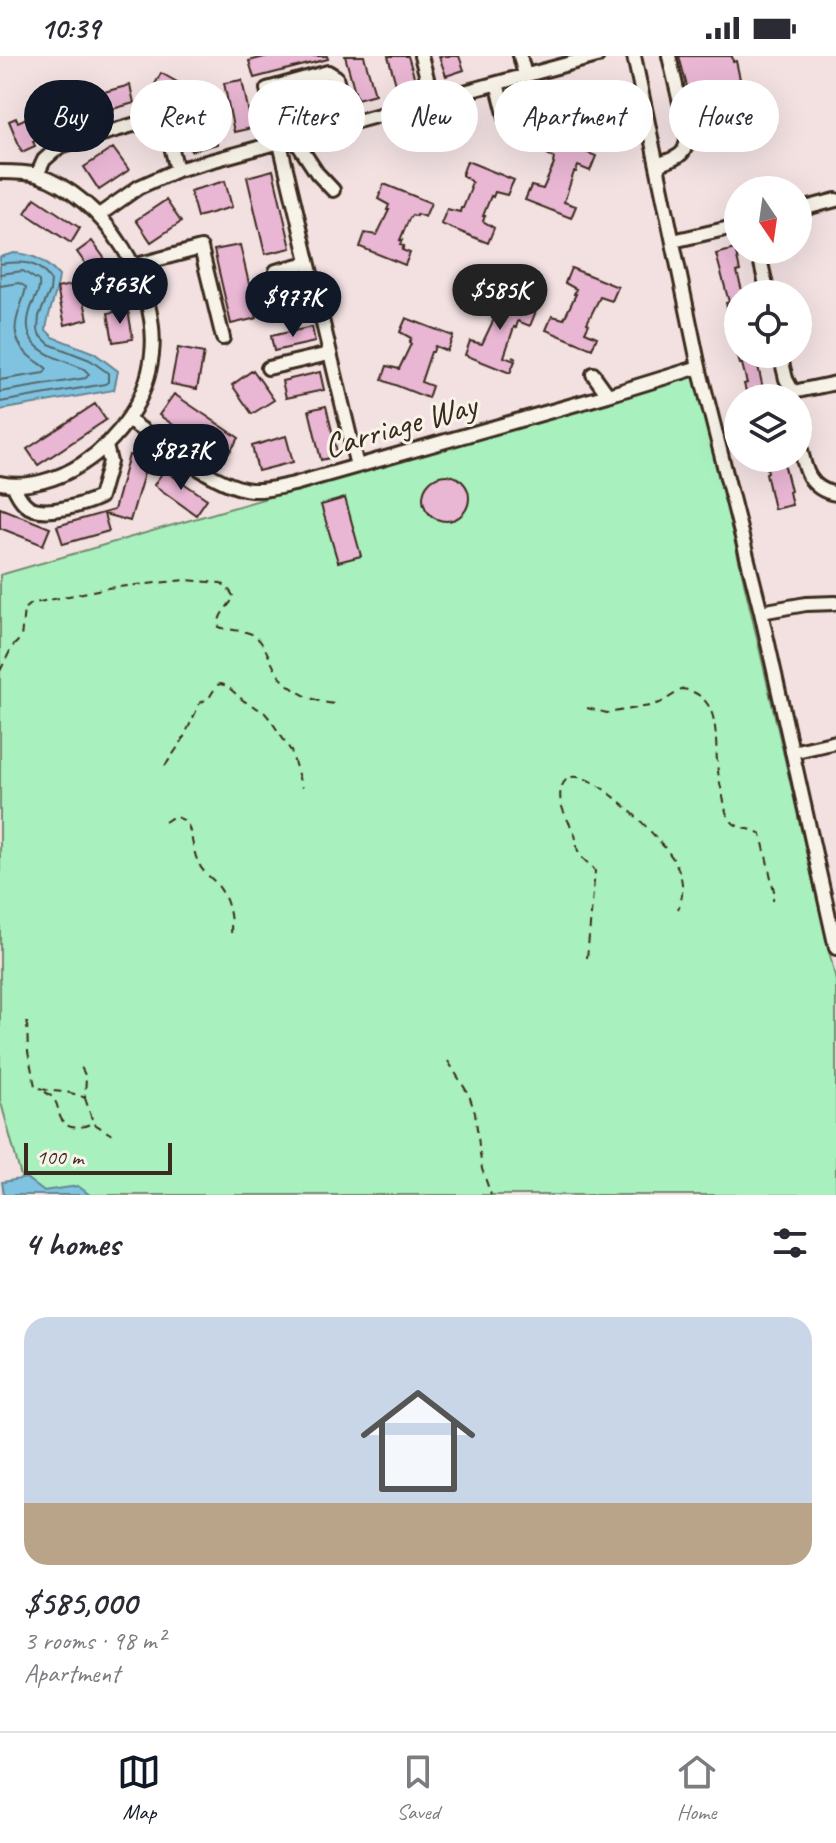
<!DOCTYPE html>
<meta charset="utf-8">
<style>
:root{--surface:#fff;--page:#f2f2f3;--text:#2b2b33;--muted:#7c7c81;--line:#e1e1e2;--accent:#111827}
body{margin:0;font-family:Caveat,sans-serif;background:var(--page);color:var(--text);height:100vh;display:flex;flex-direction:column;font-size:30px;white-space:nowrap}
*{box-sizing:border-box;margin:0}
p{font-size:26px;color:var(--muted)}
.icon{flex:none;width:44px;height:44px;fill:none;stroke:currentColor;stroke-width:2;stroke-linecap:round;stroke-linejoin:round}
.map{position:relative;height:1139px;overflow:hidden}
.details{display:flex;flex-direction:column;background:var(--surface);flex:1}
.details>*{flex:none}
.hud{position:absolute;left:24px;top:24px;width:788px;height:72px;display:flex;gap:16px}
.needle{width:52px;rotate:167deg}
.tools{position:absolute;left:724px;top:120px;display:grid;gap:16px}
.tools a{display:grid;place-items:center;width:88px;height:88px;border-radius:50%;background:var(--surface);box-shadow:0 8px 32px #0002;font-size:40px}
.scale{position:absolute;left:24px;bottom:20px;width:148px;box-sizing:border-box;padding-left:8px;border:4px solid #3b2a1e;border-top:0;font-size:22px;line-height:28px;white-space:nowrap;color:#3b2a1e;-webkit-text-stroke:6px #f7f3e8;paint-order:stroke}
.price{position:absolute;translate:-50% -68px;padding:0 18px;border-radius:28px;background:var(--accent);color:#fff;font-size:26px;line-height:52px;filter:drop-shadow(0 2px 4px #0008)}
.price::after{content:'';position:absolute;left:50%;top:48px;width:24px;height:18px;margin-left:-12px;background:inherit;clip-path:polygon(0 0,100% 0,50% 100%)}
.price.current{background:#222;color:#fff}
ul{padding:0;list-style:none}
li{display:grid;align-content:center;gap:16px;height:424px;padding:0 24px}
li span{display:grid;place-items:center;height:248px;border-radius:24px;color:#555}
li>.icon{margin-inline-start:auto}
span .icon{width:144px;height:144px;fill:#fffc;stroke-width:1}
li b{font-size:34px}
h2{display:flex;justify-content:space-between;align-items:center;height:96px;padding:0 24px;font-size:34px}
.pill{padding:0 28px;border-radius:36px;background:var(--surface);box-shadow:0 8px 32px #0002;font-size:28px;line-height:72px}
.pill.current{background:var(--accent);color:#fff}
.status{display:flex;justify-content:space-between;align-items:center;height:56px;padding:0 40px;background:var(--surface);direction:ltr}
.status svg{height:22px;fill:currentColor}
.tab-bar{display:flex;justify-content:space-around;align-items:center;height:112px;border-top:2px solid var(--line);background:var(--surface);font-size:22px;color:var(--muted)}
.tab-bar a{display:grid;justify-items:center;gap:4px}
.tab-bar .current{color:var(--accent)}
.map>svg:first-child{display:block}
.grass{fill:#a8f0be;stroke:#728d6e;stroke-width:2}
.water{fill:#7fc3e0;stroke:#648692;stroke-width:2}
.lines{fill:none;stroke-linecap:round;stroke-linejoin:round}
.shore{stroke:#56676c;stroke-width:2}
.building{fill:#e9b6d3;stroke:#3b2a1e;stroke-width:2}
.minor-casing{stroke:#3b2a1e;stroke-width:18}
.path{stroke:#3b2a1e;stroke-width:2;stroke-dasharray:8 6;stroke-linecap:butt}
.minor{stroke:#f7f3e8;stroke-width:12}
.labels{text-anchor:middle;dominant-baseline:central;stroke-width:6;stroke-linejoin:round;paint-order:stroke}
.street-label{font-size:34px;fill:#3b2a1e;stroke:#f7f3e8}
</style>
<div class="status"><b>10:39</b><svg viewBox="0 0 49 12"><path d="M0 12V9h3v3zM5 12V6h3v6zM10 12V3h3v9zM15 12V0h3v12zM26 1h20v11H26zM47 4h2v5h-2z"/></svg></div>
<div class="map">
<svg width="836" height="1139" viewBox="0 0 836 1139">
<rect width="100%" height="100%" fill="#f3e1e2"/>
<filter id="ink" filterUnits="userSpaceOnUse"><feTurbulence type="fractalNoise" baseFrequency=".0125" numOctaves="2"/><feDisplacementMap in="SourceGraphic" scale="16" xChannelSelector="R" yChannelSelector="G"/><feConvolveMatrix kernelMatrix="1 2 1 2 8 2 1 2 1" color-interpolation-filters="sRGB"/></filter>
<g filter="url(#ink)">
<!-- grass -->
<path class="grass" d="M696 318 836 925V1139H26L0 1043V519Z"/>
<!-- water -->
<path class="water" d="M14 197C34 198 45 205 59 220 57 239 48 255 46 274L53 281 94 297 118 315 114 334 0 354V201Z
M26 1122 43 1135 78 1130 90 1139H4L2 1126Z"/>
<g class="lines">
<!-- shore -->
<path class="shore" d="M0 208C22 205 38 204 51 225L50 235 39 260 38 273 39 278 49 288 90 304 108 317V326L105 328 0 346
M0 218 23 215 39 225C41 236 33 244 30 255 18 295 57 301 84 313L89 318 86 322 0 336
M0 230 19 227 26 231C22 255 4 274 27 298 33 304 42 308 47 313L44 317 0 324"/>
</g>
<!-- building -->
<path class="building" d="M268 0H327L328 3 254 22 249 5Z
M345 0H364L375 38 357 43Z
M388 0H408L416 27 397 32Z
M439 0H459L464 14 446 20Z
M679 0H732L733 6 736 5 740 23 725 27 727 34 690 42Z
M161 17 193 35 182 55 150 37Z
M242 24 252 72 234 76 224 27Z
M130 29 134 47 109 54 104 36Z
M88 41 93 58 68 66 63 48Z
M208 53 217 88 191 95 182 60Z
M43 54 53 75 33 85 35 90 22 96 9 65 16 62 18 66Z
M550 82 596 100 590 115 578 110 576 116H574L564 146 576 150 571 162 525 144 531 130 543 133 554 108 553 107 554 102 544 96Z
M113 92 129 114 99 134 84 111Z
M467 105 514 124 507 139 495 136 493 141 491 140 483 160H485L483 165 494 172 488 187 441 168 447 153 460 156 461 152H463L471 132 470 131 472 126 462 119Z
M273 114 291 192 265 198 247 121Z
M225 125 232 151 197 161 190 135Z
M384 128 431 147 425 161 417 158 416 160 412 159 409 163 400 184H402L400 189 404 190 402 194 410 197 405 209 360 191 365 177 377 179 389 154H387L389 149 378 143Z
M35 142 80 172 71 187 25 157Z
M166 144 181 166 151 186 136 164Z
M92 185 110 210 95 221 77 196Z
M240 189 257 262 231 268 214 194Z
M735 193 740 215 737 216 743 238H738V262L730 264 726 247 729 246 716 198Z
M571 212 618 231 612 245 600 241 587 267 589 268 585 276 597 281 592 293 546 274 552 260 564 263 576 238H574L576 233 565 227Z
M80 227 88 263 65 269 57 232Z
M489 237 536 255 530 270 518 265 516 272 514 271 504 301 515 305 510 317 465 299 470 285 482 288 494 263 492 262 494 258 483 251Z
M128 254 133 283 113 286 108 257Z
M406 262 453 280 447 295 435 290 433 296H431L421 326 432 330 428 342 382 324 387 310 399 313 411 288 409 287 411 282 400 276Z
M312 271 315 286 274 295 271 280Z
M178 292 204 297 197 333 171 328Z
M737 298H760L763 309 758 310 764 337H762L763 342H748L744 328 747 327 742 308H740Z
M253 314 274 344 252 358 232 329Z
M320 316 324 334 286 342 282 325Z
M174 338 239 382 224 404 159 359Z
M95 348 106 364 38 409 27 393Z
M326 350 338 400 321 404 309 354Z
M286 380 293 406 258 415 252 390Z
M129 399 148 404 130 465 104 458 109 475 63 488 57 470 114 454Z
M765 402H777L778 408 784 407 791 435 789 436 792 449 774 453 766 417 768 416Z
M164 414 207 443 196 459 154 429Z
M423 442a23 23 0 1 1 46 0a23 23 0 1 1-46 0Z
M345 442 361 500 338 506 321 449Z
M0 452 50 472 43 489 0 472Z"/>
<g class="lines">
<defs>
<path id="minor" d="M421 0 433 44
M520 0 525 19
M634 0 699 311 761 556 836 892
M497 27 508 69
M347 68 336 21 328 16 267 33 357 410
M294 82 317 117 333 134
M657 109C678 101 688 100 687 76L669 0
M0 116C12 116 25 116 37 119 103 140 160 229 152 298 147 344 120 383 82 408 59 423 27 433 0 427
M37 119 44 104 60 90 147 65 161 68 168 78 177 114
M798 154 836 144
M99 159 139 131 177 114 597 0
M673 185 738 170
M758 194 768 238
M307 207 276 215 284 248 316 241
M133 210 201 192 223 282
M780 298 786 323 793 336V342
M268 312 329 298
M593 318 608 339
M793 336 836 327
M128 364C158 384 216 431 251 434 265 435 280 431 294 428L608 339 699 311
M798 379C804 406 804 432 836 438
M13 429C17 437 21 446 29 451 46 460 83 449 100 441L110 406 106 390
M761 556 806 548 836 547
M792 696 836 686"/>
</defs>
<!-- minor casing -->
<use href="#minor" class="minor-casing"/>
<!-- path -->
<path class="path" d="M512 301 516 303
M0 615 12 591 21 582 24 553 30 548 107 532 186 524 221 527 227 531 234 541C229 551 217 558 219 571 230 575 245 573 255 580 265 588 269 602 275 613 285 633 316 648 338 648
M587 652 607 657 650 650 660 647 683 633C720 640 715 677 717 706 718 722 723 739 726 756 734 776 746 769 761 778L774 835 773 845
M165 710 182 685 200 647 209 642 217 629 221 628 227 630 244 645 264 656 270 663 291 695 302 732
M165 766 174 760 186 765C193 778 192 795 199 808 202 815 210 821 216 827 229 843 232 861 231 881
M587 902 595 815C591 808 582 804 579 797 576 792 577 785 575 779 569 764 557 750 561 733 573 686 666 788 675 806 683 820 685 838 678 853
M27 966 28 996 35 1030C50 1038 68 1033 85 1042L86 1021 80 1009
M448 1005 469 1039 475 1057 482 1113 491 1139
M45 1036C49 1038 53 1041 55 1045 59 1051 58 1059 62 1064 69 1076 83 1071 93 1067L112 1079
M85 1042 93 1066"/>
<!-- minor -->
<use href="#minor" class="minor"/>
</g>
</g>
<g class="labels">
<!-- street labels -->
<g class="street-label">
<text transform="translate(400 369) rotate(-16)">Carriage Way</text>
</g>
</g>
</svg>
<div class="tools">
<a><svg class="needle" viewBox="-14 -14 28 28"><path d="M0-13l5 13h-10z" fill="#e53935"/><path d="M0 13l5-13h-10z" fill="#7c7c81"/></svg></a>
<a><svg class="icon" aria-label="locate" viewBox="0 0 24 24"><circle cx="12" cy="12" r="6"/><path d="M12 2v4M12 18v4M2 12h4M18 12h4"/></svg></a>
<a><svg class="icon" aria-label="layers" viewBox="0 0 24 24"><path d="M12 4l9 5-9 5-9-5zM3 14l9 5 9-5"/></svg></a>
</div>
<div class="scale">100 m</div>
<b class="price" style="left:120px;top:270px">$763K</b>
<b class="price current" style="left:500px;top:276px">$585K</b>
<b class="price" style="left:293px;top:283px">$977K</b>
<b class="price" style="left:181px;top:436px">$827K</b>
<div class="hud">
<a class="pill current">Buy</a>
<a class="pill">Rent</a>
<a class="pill">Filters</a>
<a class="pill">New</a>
<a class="pill">Apartment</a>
<a class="pill">House</a>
</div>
</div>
<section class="details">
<h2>4 homes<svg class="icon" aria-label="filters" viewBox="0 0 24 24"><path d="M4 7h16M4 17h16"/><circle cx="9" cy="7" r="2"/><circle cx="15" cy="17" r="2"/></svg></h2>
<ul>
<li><span style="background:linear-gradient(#c9d6e8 75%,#b9a48a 0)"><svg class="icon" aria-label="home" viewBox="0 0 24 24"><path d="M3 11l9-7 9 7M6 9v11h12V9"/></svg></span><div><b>$585,000</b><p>3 rooms · 98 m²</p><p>Apartment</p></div></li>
</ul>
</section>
<nav class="tab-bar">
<a class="current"><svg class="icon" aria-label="map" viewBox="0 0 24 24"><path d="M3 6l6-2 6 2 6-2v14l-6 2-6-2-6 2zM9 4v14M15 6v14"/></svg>Map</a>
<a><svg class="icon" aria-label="saved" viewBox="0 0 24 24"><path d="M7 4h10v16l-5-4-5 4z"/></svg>Saved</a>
<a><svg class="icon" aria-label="home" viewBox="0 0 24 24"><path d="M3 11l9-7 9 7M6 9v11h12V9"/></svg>Home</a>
</nav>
